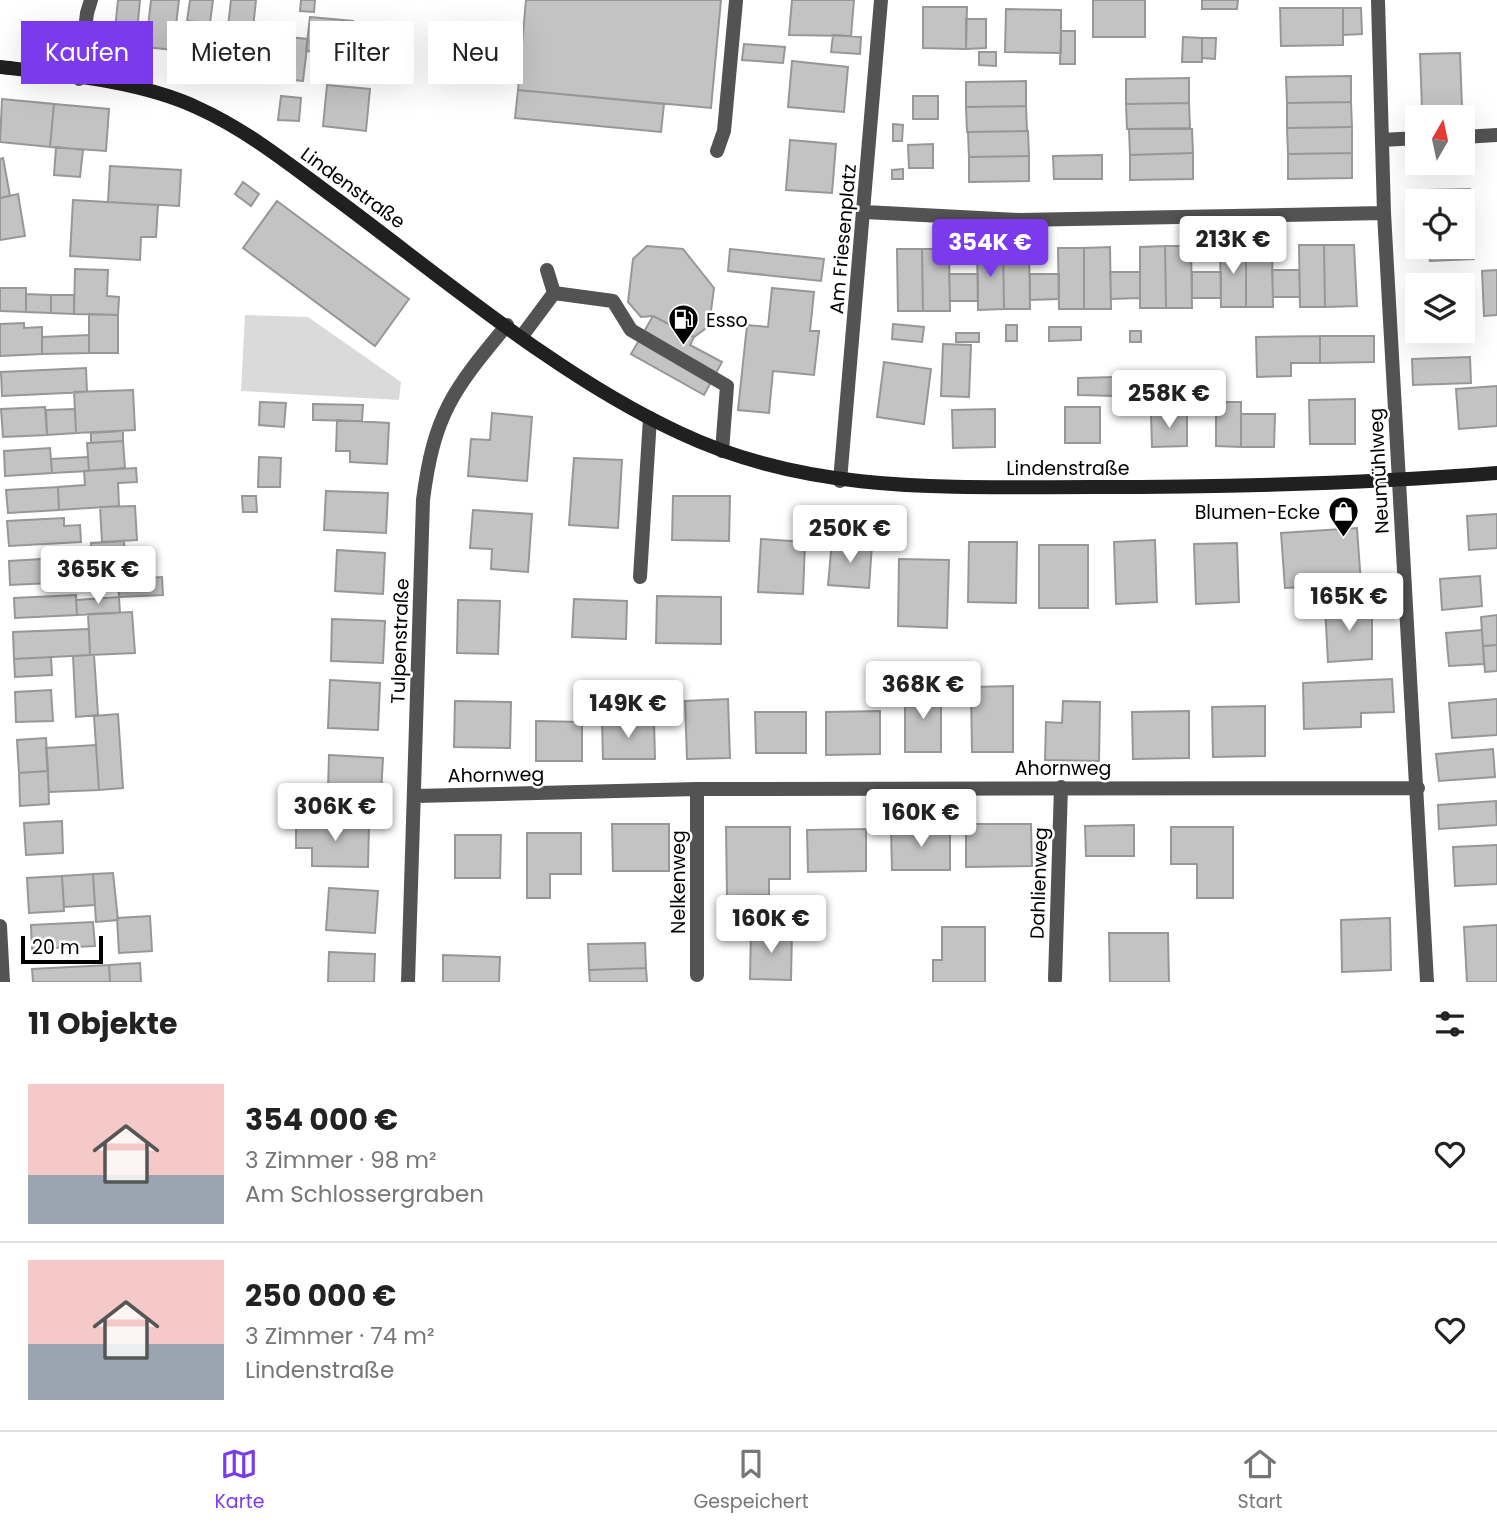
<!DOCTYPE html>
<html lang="de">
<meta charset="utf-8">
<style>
:root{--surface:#fff;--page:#f6f6f6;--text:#222;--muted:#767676;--line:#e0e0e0;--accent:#7c3aed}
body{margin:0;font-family:Poppins,sans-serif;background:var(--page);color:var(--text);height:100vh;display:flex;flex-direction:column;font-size:26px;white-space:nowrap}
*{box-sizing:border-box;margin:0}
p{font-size:23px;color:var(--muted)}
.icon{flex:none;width:38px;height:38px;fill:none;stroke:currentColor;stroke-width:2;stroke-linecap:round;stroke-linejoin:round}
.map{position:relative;height:982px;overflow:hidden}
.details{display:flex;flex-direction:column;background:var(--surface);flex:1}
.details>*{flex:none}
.top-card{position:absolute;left:21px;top:21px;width:700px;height:63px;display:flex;gap:14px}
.needle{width:46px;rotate:9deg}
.tools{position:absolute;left:1405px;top:105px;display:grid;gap:14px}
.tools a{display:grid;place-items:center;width:70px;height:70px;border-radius:0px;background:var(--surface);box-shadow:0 7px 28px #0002;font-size:35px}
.scale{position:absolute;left:21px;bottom:18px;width:82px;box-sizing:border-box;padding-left:7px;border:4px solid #000;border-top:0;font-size:19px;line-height:24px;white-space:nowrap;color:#000;-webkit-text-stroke:5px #fff;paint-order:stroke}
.price{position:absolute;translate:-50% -60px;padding:0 16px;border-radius:7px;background:#fff;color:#222;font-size:23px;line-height:46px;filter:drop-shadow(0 2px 4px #0008)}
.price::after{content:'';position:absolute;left:50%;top:42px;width:21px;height:16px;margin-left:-10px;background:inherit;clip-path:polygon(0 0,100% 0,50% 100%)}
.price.selected{background:var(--accent);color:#fff}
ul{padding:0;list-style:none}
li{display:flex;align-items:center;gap:21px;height:175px;padding:0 28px}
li+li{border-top:2px solid var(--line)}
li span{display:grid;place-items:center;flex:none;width:196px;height:140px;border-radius:0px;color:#555}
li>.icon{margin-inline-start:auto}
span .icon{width:84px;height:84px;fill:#fffc;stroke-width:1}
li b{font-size:30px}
h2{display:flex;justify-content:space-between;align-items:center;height:84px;padding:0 28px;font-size:30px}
.tag{padding:0 24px;border-radius:0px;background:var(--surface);box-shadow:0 7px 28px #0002;font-size:24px;line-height:63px}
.tag.selected{background:var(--accent);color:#fff}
.dock{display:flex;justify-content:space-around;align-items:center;height:98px;border-top:2px solid var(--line);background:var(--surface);font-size:19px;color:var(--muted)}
.dock a{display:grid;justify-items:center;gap:4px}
.dock .selected{color:var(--accent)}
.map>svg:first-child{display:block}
.green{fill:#dadada}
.building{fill:#c3c3c3;stroke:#979797;stroke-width:2}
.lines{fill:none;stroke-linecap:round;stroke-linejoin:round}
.service{stroke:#535353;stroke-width:14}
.minor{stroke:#535353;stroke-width:14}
.secondary{stroke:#202020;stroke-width:14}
.labels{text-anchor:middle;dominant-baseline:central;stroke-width:5;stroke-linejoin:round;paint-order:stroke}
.street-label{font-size:19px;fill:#000;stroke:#fff}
.poi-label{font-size:19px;fill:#000;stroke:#fff;text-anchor:start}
</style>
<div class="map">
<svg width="1497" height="982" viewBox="0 0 1497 982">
<rect width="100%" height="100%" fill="#fff"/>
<!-- green -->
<path class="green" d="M245 315 308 317 401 382 399 400 241 391Z"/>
<!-- building -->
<path class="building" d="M118 0H140L136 42 114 39Z
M151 0H179L173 50 146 47Z
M190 0H213L210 23 187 21Z
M231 0H256L248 74 223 71Z
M301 0H315L314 12 300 11Z
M526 0H721L711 108 518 90Z
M792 0H854L851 36 789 35Z
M1093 0H1145V37H1093Z
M1202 0H1238L1237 9H1202Z
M923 7H967L966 49 923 48Z
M1280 8H1343V45L1281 46Z
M1343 8H1361L1362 34 1343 35Z
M1006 9 1061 10V53L1005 52Z
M310 17 353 21 349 55 306 51Z
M966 19H986V48L966 49Z
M1061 31H1075V64H1060Z
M266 35 308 39 303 81 262 77Z
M833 35 861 37 860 54 831 52Z
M1183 37 1202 38V62H1182Z
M1202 38H1216L1215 59 1202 58Z
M744 44 785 47 783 63 742 60Z
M979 52H996V66L979 65Z
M1460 53 1462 107 1422 108 1420 54Z
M792 61 848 67 844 112 788 107Z
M1351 76V102L1287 103 1286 77Z
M1189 78V103L1126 104V79Z
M1026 81V106L966 107V82Z
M327 85 370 89 366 131 323 126Z
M518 90 664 104 661 132 515 118Z
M281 96 301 98 299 121 278 120Z
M913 96H938V119H913Z
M2 99 54 104 50 147 0 142Z
M1351 102 1352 127 1287 128V103Z
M1189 103 1190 128 1127 129 1126 104Z
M54 104 109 109 106 151 50 147Z
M1026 106 1027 131 967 132 966 107Z
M893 124 903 125 902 141H893Z
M1352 127V153L1288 154 1287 128Z
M1129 129H1192L1193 153 1130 155Z
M1028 131 1029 156 969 157 968 132Z
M790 140 836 144 832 193 786 190Z
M933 144V168H909L908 145Z
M56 147 83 150 80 177 54 175Z
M1193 153V179L1130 180V155Z
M1352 153V178L1288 179V154Z
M1102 155V179H1054L1053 156Z
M1029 156V181L969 182V157Z
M3 158 10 196 0 198V159Z
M110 166 181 170 179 206 108 202Z
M903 169V179H892V170Z
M243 182 259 194 251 206 235 194Z
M1470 189 1474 259 1430 261 1429 247H1463V201H1427V190Z
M18 194 25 236 0 240V198Z
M73 200 158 205 156 237H141L140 260 70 256Z
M277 201 409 299 375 346 243 248Z
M1220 245H1246V307H1221Z
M1246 245H1272L1273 307H1246Z
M1299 245H1324L1325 307H1300Z
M1324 245H1354L1357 306 1325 307Z
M647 246 683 249 714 288 709 326 694 337 653 316 641 317 628 302 633 259Z
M1165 246 1166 308H1140V247Z
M1165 246H1191L1192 308H1166Z
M1029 247 1030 309H1004L1003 248Z
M1110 247 1111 309H1084V248Z
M977 248H1003L1004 309 978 310Z
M1058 248H1084V309H1059Z
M730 249 824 259 821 281 728 271Z
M897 249H922L923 311H898Z
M922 249H949L950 311H923Z
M75 269 108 270 107 296 119 297 118 315 74 314Z
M1272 270H1299L1300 297H1273Z
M1497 270V315L1484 316 1482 271Z
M1110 272H1140V298L1111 299Z
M1192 272H1221V298H1192Z
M949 274H978V301H950Z
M1030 274H1059V299L1030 300Z
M1468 280 1469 309H1463V285H1418V311H1411L1410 283Z
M0 288H26V312L0 311Z
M772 288 814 292 810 331H819L814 375 773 371 769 413 738 410 747 325 768 327Z
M26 294 51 295V313L26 312Z
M51 295H74V314L51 313Z
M89 314 118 315V353H89Z
M653 316 694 337 690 345 722 362 704 395 631 354Z
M24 323V328L42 327V354L0 356V324Z
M893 324 924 327 922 342 892 339Z
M1006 325H1017V341H1006Z
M1049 327H1081V340L1049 341Z
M1130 331H1141V342H1130Z
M956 333H979V342H956Z
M89 335V353L42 354V337Z
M1320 336H1374V362L1320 363Z
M1320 336V363H1291V376L1257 377 1256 337Z
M943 344 971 345 969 397 941 396Z
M1470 357 1471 383 1413 385 1412 359Z
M884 362 931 369 924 424 877 417Z
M86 368 87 392 2 396 1 372Z
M1173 376H1202V399H1173Z
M1115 377V396L1078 395V378Z
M1497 386V426L1459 429 1456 389Z
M133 390 135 430 76 433 74 392Z
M1355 399V444H1310L1309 400Z
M260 402 286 403 284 427 259 425Z
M1216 402H1241V447L1216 446Z
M313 404 363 405 362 421 313 420Z
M45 407 47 435 3 437 1 409Z
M1065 407H1100V443H1065Z
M75 409 76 433 47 435 46 410Z
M995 409V447L953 448 952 410Z
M492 413 532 417 527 481 468 476 471 439 490 440Z
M1151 414H1187V446L1152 447Z
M1241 414H1275L1274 447H1241Z
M337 420 389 423 387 464 350 462V451H336Z
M123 431V441L91 443V433Z
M123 441 125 468 89 471 87 443Z
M50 448 52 473 5 476 4 451Z
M88 457 89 471 52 473 51 459Z
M259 457 281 458 280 487H258Z
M574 458 622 460 618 528 569 525Z
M136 468 137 482 118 483 119 506 59 510 58 487 85 485 84 471Z
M58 487 59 510 8 513 6 490Z
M326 491 388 493 386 533 324 530Z
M242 496H256L257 512H243Z
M673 496H730L729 541 672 540Z
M135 506 137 540 102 542 100 507Z
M473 510 532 514 528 572 491 569 492 549 470 548Z
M1497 514V548L1469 550 1467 516Z
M64 518V526L80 525 81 542 9 546 7 521Z
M1357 528 1361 584 1285 588 1281 533Z
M761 539 805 542 803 594 758 592Z
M1155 540 1157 602 1116 604 1114 542Z
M124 541 126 579 93 581 91 543Z
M832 541 872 544 869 588 828 585Z
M969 542H1017L1016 603 968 602Z
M1237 543 1239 602 1196 604 1194 544Z
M1039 545H1088V608H1039Z
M337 550 385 553 383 594 335 591Z
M92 556 93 581 10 585 9 561Z
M899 559 949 560 947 628 898 626Z
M1480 576 1482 606 1442 610 1440 579Z
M162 577 163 595 119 597 118 580Z
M76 595 77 615 15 618 14 598Z
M657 596 721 597V644L656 643Z
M119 597 120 613 77 615 76 600Z
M574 599 627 601 626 639 572 637Z
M458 600 500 601 498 654 457 653Z
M1372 604V659L1328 662 1325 607Z
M132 612 135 653 90 655 88 614Z
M1497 615V645L1483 646 1481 617Z
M332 619 385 621 383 663 331 661Z
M89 629 90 655 14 659 13 632Z
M1482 630 1484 664 1449 666 1446 633Z
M1497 645V671L1485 672 1483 646Z
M90 655H94L98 715 76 717 73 656Z
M51 657 52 675 15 677 14 659Z
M1392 679 1394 712 1361 713V727L1304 729 1303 683Z
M330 680 380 683 378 730 328 728Z
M1013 686V752H972L971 687Z
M51 690 53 721 16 722 15 692Z
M905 690H941V752H905Z
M728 699 730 758 687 759 685 701Z
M1497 699V735L1452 738 1449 703Z
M455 701 511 702 510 748 454 747Z
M1063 701 1100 702 1099 761 1045 760 1046 722 1062 723Z
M1265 706V756L1213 757 1212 707Z
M880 711V754L826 755V712Z
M1189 711V758L1133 759 1132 712Z
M755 712H806V753H756Z
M118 714 123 788 99 790 94 716Z
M602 720H654L655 759H603Z
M536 721 582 722V761H536Z
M46 738 48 771 19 773 17 740Z
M96 745 99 790 49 792 46 748Z
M1493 749 1495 777 1439 781 1436 754Z
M329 755 383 758 381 794 328 791Z
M48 771 49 804 20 806 19 773Z
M1496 801 1497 825 1439 829 1438 805Z
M62 821 63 853 26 855 24 823Z
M296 822 369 824 368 867 312 866V848H296Z
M612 824H669V871H613Z
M966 824H1031L1032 866 966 867Z
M1134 825V856H1086L1085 826Z
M726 827H790V879H769V895L727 896Z
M1171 827H1233V898H1197V864H1171Z
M891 828H950V870H892Z
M866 829V871L808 872 807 830Z
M527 833H581V874H550V898H527Z
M455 835H501L500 878H455Z
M1497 845V884L1455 886 1453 847Z
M113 873 118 920 96 922 93 874Z
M93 874 95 905 64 907 62 876Z
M62 876 64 911 29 913 27 878Z
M329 888 378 891 375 933 326 930Z
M150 916 152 951 119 953 117 918Z
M1390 918 1391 970 1342 972 1341 920Z
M93 922 95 946 32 949 31 925Z
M1497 925V982H1467L1464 927Z
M942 927H985V982H933V960H942Z
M751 930 792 931 791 980 750 979Z
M1109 933H1168L1169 982H1110Z
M645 943 646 968 589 970 588 944Z
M329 952 375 954 374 982H328Z
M443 955 500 957 499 982H443Z
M140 963 141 982H110L109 965Z
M109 965 110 982H33L32 969Z
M646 968 647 982H590L589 970Z"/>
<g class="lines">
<!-- service -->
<path class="service" d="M717 151 724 131 736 1
M554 293 613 301 631 330 727 386 722 451
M522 336 554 293 547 270"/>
<!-- minor -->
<path class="minor" d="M1378 0 1384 213 1427 982
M79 79 87 13 91 0
M1463 137 1497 135
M1382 140 1418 138
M865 212 1020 220 1384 213
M840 481 881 0
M640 577 650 418
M415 796 697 789 1418 788
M0 926 3 982
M697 975V789
M1055 979 1061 787
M408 982 423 500C434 414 453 390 507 325"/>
<!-- secondary -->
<path class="secondary" d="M0 67C62 74 141 81 198 108 249 131 294 168 339 201 444 279 562 379 680 433 811 495 951 487 1093 487 1228 487 1362 484 1497 473"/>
</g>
<!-- icons -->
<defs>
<symbol id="fuel-pin" viewBox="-11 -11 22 30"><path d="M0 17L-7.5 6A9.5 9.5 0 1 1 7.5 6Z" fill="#000" stroke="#fff"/><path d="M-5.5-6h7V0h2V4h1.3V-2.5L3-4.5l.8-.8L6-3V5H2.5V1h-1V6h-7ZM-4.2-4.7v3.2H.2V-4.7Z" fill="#fff"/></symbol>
<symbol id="shop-pin" viewBox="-11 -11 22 30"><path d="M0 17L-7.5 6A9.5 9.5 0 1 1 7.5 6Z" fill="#000" stroke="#fff"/><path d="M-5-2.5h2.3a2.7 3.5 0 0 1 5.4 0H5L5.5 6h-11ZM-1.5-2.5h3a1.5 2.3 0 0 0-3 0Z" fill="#fff"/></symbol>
</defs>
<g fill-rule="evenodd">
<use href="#fuel-pin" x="666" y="302" width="35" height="47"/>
<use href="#shop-pin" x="1326" y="494" width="35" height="47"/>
</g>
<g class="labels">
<!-- street labels -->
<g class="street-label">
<text transform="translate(353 188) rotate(36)">Lindenstraße</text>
<text transform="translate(843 239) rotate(-85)">Am Friesenplatz</text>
<text x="1068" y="468">Lindenstraße</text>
<text transform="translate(1379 471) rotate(-93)">Neumühlweg</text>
<text transform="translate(400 641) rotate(-88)">Tulpenstraße</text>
<text x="1063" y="768">Ahornweg</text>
<text transform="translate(496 775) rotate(-1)">Ahornweg</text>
<text transform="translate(678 882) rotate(-90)">Nelkenweg</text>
<text transform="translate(1039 883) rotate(-88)">Dahlienweg</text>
</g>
<!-- poi labels -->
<g class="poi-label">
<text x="706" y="320">Esso</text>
<text x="1320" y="512" text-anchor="end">Blumen-Ecke</text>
</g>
</g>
</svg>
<div class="tools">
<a><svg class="needle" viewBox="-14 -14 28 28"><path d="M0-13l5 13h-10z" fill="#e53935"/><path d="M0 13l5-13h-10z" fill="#767676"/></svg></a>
<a><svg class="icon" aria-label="locate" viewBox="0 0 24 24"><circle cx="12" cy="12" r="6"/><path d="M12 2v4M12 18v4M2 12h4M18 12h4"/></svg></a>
<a><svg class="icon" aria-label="layers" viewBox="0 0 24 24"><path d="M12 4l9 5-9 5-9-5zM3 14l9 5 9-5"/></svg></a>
</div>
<div class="scale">20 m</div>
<b class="price" style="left:1233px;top:276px">213K €</b>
<b class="price selected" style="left:990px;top:279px">354K €</b>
<b class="price" style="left:1169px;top:430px">258K €</b>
<b class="price" style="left:850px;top:565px">250K €</b>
<b class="price" style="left:98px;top:606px">365K €</b>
<b class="price" style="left:1349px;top:633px">165K €</b>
<b class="price" style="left:923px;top:721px">368K €</b>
<b class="price" style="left:628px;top:740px">149K €</b>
<b class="price" style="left:335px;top:843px">306K €</b>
<b class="price" style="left:921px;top:849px">160K €</b>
<b class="price" style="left:771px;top:955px">160K €</b>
<div class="top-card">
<a class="tag selected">Kaufen</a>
<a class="tag">Mieten</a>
<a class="tag">Filter</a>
<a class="tag">Neu</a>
</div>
</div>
<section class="details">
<h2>11 Objekte<svg class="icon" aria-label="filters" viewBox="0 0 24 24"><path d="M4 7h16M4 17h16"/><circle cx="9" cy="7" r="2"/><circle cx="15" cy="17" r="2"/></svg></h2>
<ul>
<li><span style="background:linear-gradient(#f6c9c9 65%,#9aa5b1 0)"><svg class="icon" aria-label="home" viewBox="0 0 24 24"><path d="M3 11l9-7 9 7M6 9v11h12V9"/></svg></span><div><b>354 000 €</b><p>3 Zimmer · 98 m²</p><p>Am Schlossergraben</p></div><svg class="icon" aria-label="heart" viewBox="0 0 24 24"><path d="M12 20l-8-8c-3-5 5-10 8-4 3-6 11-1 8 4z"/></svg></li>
<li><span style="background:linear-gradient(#f6c9c9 60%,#9aa5b1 0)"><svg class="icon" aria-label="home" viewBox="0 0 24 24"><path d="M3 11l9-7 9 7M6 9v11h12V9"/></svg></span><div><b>250 000 €</b><p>3 Zimmer · 74 m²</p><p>Lindenstraße</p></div><svg class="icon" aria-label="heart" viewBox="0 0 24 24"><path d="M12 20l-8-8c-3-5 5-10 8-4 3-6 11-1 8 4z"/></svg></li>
</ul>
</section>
<nav class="dock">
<a class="selected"><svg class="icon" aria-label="map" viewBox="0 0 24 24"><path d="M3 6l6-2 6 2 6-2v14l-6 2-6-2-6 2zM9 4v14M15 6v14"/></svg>Karte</a>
<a><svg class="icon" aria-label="saved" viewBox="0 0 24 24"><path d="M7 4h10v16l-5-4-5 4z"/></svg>Gespeichert</a>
<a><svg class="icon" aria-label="home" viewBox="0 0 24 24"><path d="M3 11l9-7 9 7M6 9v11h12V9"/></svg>Start</a>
</nav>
